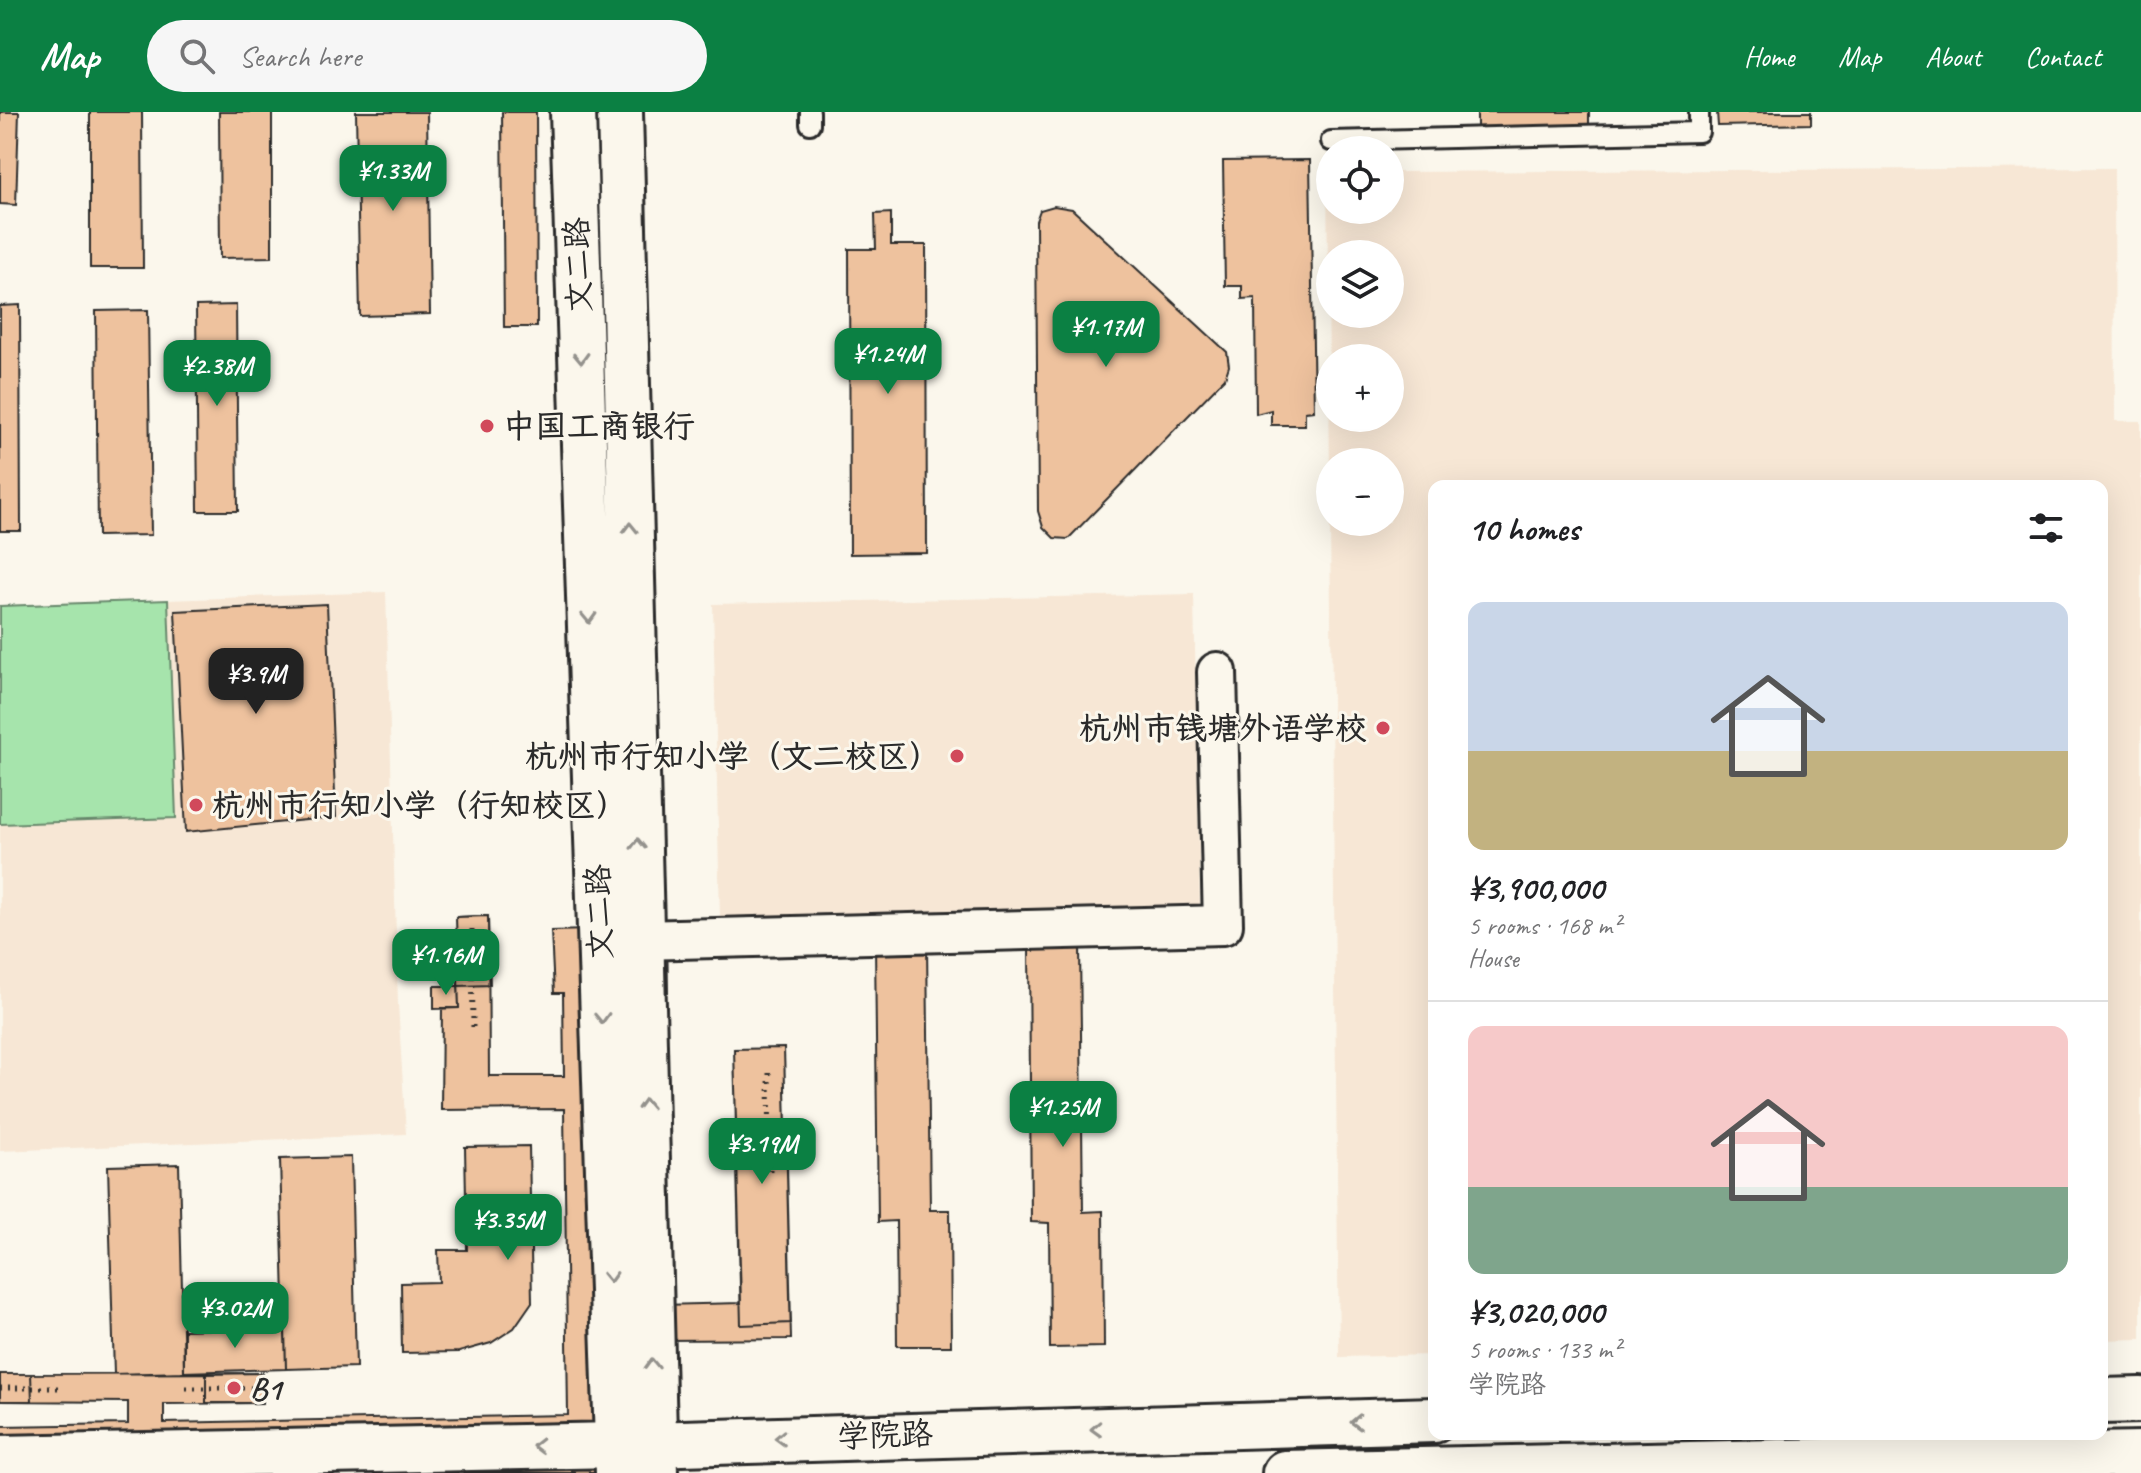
<!DOCTYPE html>
<meta charset="utf-8">
<style>
:root{--surface:#fff;--page:#f6f6f6;--text:#202124;--muted:#757577;--line:#e0e0e0;--accent:#0b8043}
body{margin:0;font-family:Caveat,"LXGW WenKai TC",sans-serif;background:var(--page);color:var(--text);height:100vh;display:flex;flex-direction:column;font-size:30px;white-space:nowrap}
*{box-sizing:border-box;margin:0}
p{font-size:26px;color:var(--muted)}
.icon{flex:none;width:44px;height:44px;fill:none;stroke:currentColor;stroke-width:2;stroke-linecap:round;stroke-linejoin:round}
.map{position:relative;flex:1;overflow:hidden}
.drawer{position:absolute;left:1428px;top:368px;width:680px;height:960px;display:flex;flex-direction:column;background:var(--surface);border-radius:16px;box-shadow:0 8px 32px #0002}
.drawer>*{flex:none}
.tools{position:absolute;left:1316px;top:24px;display:grid;gap:16px}
.tools a{display:grid;place-items:center;width:88px;height:88px;border-radius:50%;background:var(--surface);box-shadow:0 8px 32px #0002;font-size:40px}
.price{position:absolute;translate:-50% -68px;padding:0 18px;border-radius:16px;background:var(--accent);color:#fff;font-size:26px;line-height:52px;filter:drop-shadow(0 2px 4px #0008)}
.price::after{content:'';position:absolute;left:50%;top:48px;width:24px;height:18px;margin-left:-12px;background:inherit;clip-path:polygon(0 0,100% 0,50% 100%)}
.price.selected{background:#222;color:#fff}
ul{padding:0;list-style:none}
li{display:grid;align-content:center;gap:16px;height:424px;padding:0 40px}
li+li{border-top:2px solid var(--line)}
li span{display:grid;place-items:center;height:248px;border-radius:16px;color:#555}
li>.icon{margin-inline-start:auto}
span .icon{width:144px;height:144px;fill:#fffc;stroke-width:1}
li b{font-size:34px}
h2{display:flex;justify-content:space-between;align-items:center;height:96px;padding:0 40px;font-size:34px}
header{display:flex;align-items:center;gap:48px;box-sizing:border-box;height:112px;padding:0 40px;background:var(--accent);color:#fff}
header strong{font-size:38px}
nav{display:flex;gap:44px;margin-inline-start:auto;font-size:28px}
.search{width:560px;height:72px;background:var(--page);display:flex;align-items:center;gap:20px;box-sizing:border-box;padding:0 28px;border-radius:44px;color:var(--muted);font-size:30px}
.map>svg:first-child{display:block}
.built{fill:#f7e7d5;fill-rule:evenodd}
.green{fill:#a6e4ac;stroke:#68886c;stroke-width:2}
.building{fill:#eec29e;stroke:#2b2b2b;stroke-width:2}
.lines{fill:none;stroke-linecap:round;stroke-linejoin:round}
.lane-casing{stroke:#2b2b2b;stroke-width:24}
.street-casing{stroke:#2b2b2b;stroke-width:44}
.secondary-casing{stroke:#2b2b2b;stroke-width:50}
.path{stroke:#2b2b2b;stroke-width:5;stroke-dasharray:2 6;stroke-linecap:butt}
.lane{stroke:#fbf7ec;stroke-width:18}
.street{stroke:#fbf7ec;stroke-width:38}
.secondary{stroke:#fbf7ec;stroke-width:44}
.oneway{stroke:#93918c}
.poi-dot{fill:#d1495b;stroke:#fbf7ec;stroke-width:3}
.labels{text-anchor:middle;dominant-baseline:central;stroke-width:6;stroke-linejoin:round;paint-order:stroke}
.street-label{font-size:32px;fill:#2b2b2b;stroke:#fbf7ec}
.poi-label{font-size:32px;font-weight:bold;fill:#2b2b2b;stroke:#fbf7ec;text-anchor:start}
</style>
<header>
<strong>Map</strong>
<div class="search"><svg class="icon" aria-label="search" viewBox="0 0 24 24"><circle cx="10" cy="10" r="6"/><path d="M15 15l6 6"/></svg>Search here</div>
<nav><a>Home</a><a>Map</a><a>About</a><a>Contact</a></nav>
</header>
<div class="map">
<svg width="2141" height="1361" viewBox="0 0 2141 1361">
<rect width="100%" height="100%" fill="#fbf7ec"/>
<filter id="ink" filterUnits="userSpaceOnUse"><feTurbulence type="fractalNoise" baseFrequency=".0125" numOctaves="2"/><feDisplacementMap in="SourceGraphic" scale="16" xChannelSelector="R" yChannelSelector="G"/><feConvolveMatrix kernelMatrix="1 2 1 2 8 2 1 2 1" color-interpolation-filters="sRGB"/></filter>
<g filter="url(#ink)">
<!-- built -->
<path class="built" d="M2114 56 2115 309H2141V1227L2102 1228V374H1434V1243L1339 1245 1330 410H1390V350H1330V369L1327 61H1330V98H1390V60ZM1330 142H1390V202H1330ZM1390 246V306H1330V246Z
M386 480 398 892 406 1022 0 1039V494Z
M1194 482 1200 796 720 806 713 492Z"/>
<!-- green -->
<path class="green" d="M168 488 176 706 0 712V494Z"/>
<!-- building -->
<path class="building" d="M0 0H19L16 93 0 92Z
M90 0H142L143 156H90Z
M219 0H272V145L220 146Z
M356 0H427L430 202 360 204Z
M502 0H536L537 215H504Z
M1477 0H1589V14L1477 17Z
M1717 0H1811V12L1718 14Z
M1310 48 1314 299 1305 300V313H1271V298L1256 302 1255 186 1242 187V174H1225L1223 49Z
M1054 94 1072 97 1227 240 1229 254 1225 266 1068 427 1054 426 1043 415 1038 399 1036 109 1040 98Z
M891 101V133H926L927 441 850 442 849 137H876L875 102Z
M20 193 21 419H0V194Z
M236 193 238 399H198L196 194Z
M148 198 151 423 98 424 96 199Z
M327 492 336 705 186 720 175 499Z
M473 804H488L490 873 458 874 456 805Z
M488 804 489 964H564L563 881H554L551 819 667 816 668 880 659 881 661 1193 741 1191 734 937 784 936 791 1227 660 1228 664 1361H0V1314L128 1312V1290L0 1289V1262L263 1261V1291L164 1292V1311L568 1303 564 997 441 998 442 896H459L456 805Z
M875 832H927L930 1098H950L951 1234H897L896 1109 878 1110Z
M1029 833H1080L1083 1100 1103 1099 1104 1235 1050 1236 1049 1111 1031 1110Z
M434 874H458L459 896 434 897Z
M784 936 791 1211 741 1213 734 937Z
M529 1034 532 1190 514 1216 491 1231 459 1240 402 1241 401 1171 439 1170 438 1138H467L465 1035Z
M351 1045 356 1255 286 1257 280 1047Z
M179 1052 184 1260 114 1262 108 1054Z
M285 1215 286 1257 184 1260V1218Z
M263 1261V1291H206V1262Z
M0 1262H31L32 1289H0Z"/>
<g class="lines">
<defs>
<path id="lane" d="M810 0V12
M1331 29 1699 20V0"/>
<path id="street" d="M640 828 1223 813 1217 560"/>
<path id="secondary" d="M573 0 618 1361
M620 0 655 1361
M2102 1289 2141 1288
M0 1346 616 1333 1434 1308
M1285 1361 2141 1342"/>
</defs>
<!-- lane casing -->
<use href="#lane" class="lane-casing"/>
<!-- street casing -->
<use href="#street" class="street-casing"/>
<!-- secondary casing -->
<use href="#secondary" class="secondary-casing"/>
<!-- path -->
<path class="path" d="M472 817 473 918
M769 961 770 1059
M0 1276H60
M186 1276H256"/>
<!-- lane -->
<use href="#lane" class="lane"/>
<!-- street -->
<use href="#street" class="street"/>
<!-- secondary -->
<use href="#secondary" class="secondary"/>
</g>
<!-- one-way arrows -->
<defs><path id="oneway-chevron" d="M-2-3.5L2.5 0L-2 3.5" fill="none" stroke-width="1.6" stroke-linecap="round" stroke-linejoin="round" transform="scale(2)"/></defs>
<g class="oneway">
<use href="#oneway-chevron" transform="translate(581 246) rotate(88)"/>
<use href="#oneway-chevron" transform="translate(630 416) rotate(-91)"/>
<use href="#oneway-chevron" transform="translate(589 506) rotate(88)"/>
<use href="#oneway-chevron" transform="translate(638 732) rotate(-91)"/>
<use href="#oneway-chevron" transform="translate(602 906) rotate(88)"/>
<use href="#oneway-chevron" transform="translate(645 992) rotate(-92)"/>
<use href="#oneway-chevron" transform="translate(610 1165) rotate(88)"/>
<use href="#oneway-chevron" transform="translate(652 1252) rotate(-92)"/>
<use href="#oneway-chevron" transform="translate(1356 1310) rotate(178)"/>
<use href="#oneway-chevron" transform="translate(1096 1317) rotate(178)"/>
<use href="#oneway-chevron" transform="translate(780 1326) rotate(178)"/>
<use href="#oneway-chevron" transform="translate(538 1334) rotate(179)"/>
</g>
</g>
<!-- markers -->
<g class="poi-dot">
<circle cx="487" cy="314" r="8"/>
<circle cx="1383" cy="616" r="8"/>
<circle cx="957" cy="644" r="8"/>
<circle cx="196" cy="693" r="8"/>
<circle cx="234" cy="1276" r="8"/>
</g>
<g class="labels">
<!-- street labels -->
<g class="street-label">
<text transform="translate(578 153) rotate(-92)">文二路</text>
<text transform="translate(599 800) rotate(-92)">文二路</text>
<text transform="translate(885 1323) rotate(-2)">学院路</text>
</g>
<!-- poi labels -->
<g class="poi-label">
<text x="503" y="314">中国工商银行</text>
<text x="1367" y="616" text-anchor="end">杭州市钱塘外语学校</text>
<text x="941" y="644" text-anchor="end">杭州市行知小学（文二校区）</text>
<text x="212" y="693">杭州市行知小学（行知校区）</text>
<text x="250" y="1276">B1</text>
</g>
</g>
</svg>
<div class="tools">
<a><svg class="icon" aria-label="locate" viewBox="0 0 24 24"><circle cx="12" cy="12" r="6"/><path d="M12 2v4M12 18v4M2 12h4M18 12h4"/></svg></a>
<a><svg class="icon" aria-label="layers" viewBox="0 0 24 24"><path d="M12 4l9 5-9 5-9-5zM3 14l9 5 9-5"/></svg></a>
<a>+</a>
<a>−</a>
</div>
<b class="price" style="left:393px;top:101px">¥1.33M</b>
<b class="price" style="left:1106px;top:257px">¥1.17M</b>
<b class="price" style="left:888px;top:284px">¥1.24M</b>
<b class="price" style="left:217px;top:296px">¥2.38M</b>
<b class="price selected" style="left:256px;top:604px">¥3.9M</b>
<b class="price" style="left:446px;top:885px">¥1.16M</b>
<b class="price" style="left:1063px;top:1037px">¥1.25M</b>
<b class="price" style="left:762px;top:1074px">¥3.19M</b>
<b class="price" style="left:508px;top:1150px">¥3.35M</b>
<b class="price" style="left:235px;top:1238px">¥3.02M</b>
<section class="drawer">
<h2>10 homes<svg class="icon" aria-label="filters" viewBox="0 0 24 24"><path d="M4 7h16M4 17h16"/><circle cx="9" cy="7" r="2"/><circle cx="15" cy="17" r="2"/></svg></h2>
<ul>
<li><span style="background:linear-gradient(#c9d6e8 60%,#c2b280 0)"><svg class="icon" aria-label="home" viewBox="0 0 24 24"><path d="M3 11l9-7 9 7M6 9v11h12V9"/></svg></span><div><b>¥3,900,000</b><p>5 rooms · 168 m²</p><p>House</p></div></li>
<li><span style="background:linear-gradient(#f6c9c9 65%,#7fa58c 0)"><svg class="icon" aria-label="home" viewBox="0 0 24 24"><path d="M3 11l9-7 9 7M6 9v11h12V9"/></svg></span><div><b>¥3,020,000</b><p>5 rooms · 133 m²</p><p>学院路</p></div></li>
</ul>
</section>
</div>
